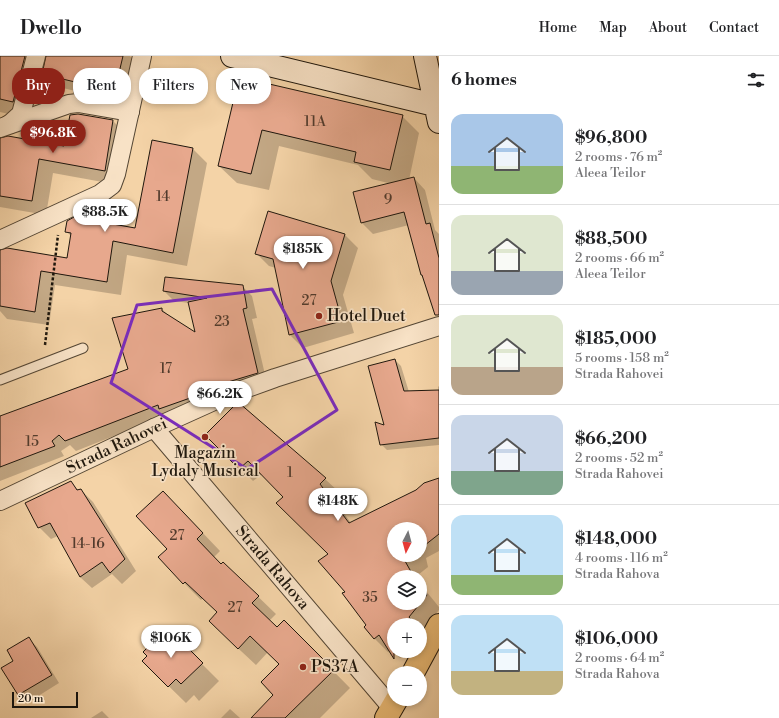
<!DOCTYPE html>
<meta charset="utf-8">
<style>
:root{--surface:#fff;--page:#f6f6f6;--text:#202124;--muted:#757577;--line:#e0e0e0;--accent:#8f2418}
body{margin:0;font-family:"Libre Bodoni",serif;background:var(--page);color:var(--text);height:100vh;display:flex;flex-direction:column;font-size:15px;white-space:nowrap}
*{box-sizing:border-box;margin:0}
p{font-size:13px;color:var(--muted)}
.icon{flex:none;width:22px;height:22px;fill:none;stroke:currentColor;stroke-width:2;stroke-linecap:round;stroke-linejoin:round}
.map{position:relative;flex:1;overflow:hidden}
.sheet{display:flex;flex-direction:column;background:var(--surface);width:340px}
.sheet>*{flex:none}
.top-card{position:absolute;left:12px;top:12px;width:367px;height:36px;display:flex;gap:8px}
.needle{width:26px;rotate:186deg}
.tools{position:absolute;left:387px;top:466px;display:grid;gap:8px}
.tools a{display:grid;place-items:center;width:40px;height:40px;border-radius:50%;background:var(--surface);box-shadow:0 2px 6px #0003;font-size:20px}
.scale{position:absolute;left:12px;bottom:10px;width:66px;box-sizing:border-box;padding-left:4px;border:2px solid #1f170d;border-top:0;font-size:11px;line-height:14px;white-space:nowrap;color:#1f170d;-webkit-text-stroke:3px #f8e2c6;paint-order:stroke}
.price{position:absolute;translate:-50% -34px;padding:0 9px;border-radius:14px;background:#fff;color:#222;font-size:13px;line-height:26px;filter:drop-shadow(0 1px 2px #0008)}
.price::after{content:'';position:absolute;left:50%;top:24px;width:12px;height:9px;margin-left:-6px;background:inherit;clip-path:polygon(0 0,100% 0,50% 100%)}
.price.current{background:var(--accent);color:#fff}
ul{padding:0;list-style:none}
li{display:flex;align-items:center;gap:12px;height:100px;padding:0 12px}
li+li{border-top:1px solid var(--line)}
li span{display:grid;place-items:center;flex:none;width:112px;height:80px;border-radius:12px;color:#555}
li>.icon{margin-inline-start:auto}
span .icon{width:48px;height:48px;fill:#fffc;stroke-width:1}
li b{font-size:17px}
h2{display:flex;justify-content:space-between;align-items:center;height:48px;padding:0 12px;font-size:17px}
.pill{padding:0 14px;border-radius:16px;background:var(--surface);box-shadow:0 2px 6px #0003;font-size:14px;line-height:36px}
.pill.current{background:var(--accent);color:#fff}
header{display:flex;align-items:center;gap:24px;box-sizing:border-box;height:56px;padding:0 20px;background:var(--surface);border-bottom:1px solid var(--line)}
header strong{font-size:19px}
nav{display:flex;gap:22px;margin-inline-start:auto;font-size:14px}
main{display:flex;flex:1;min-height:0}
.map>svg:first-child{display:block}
.shadow{fill:#0003;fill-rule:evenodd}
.building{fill:#e7a88d;stroke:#1f170d}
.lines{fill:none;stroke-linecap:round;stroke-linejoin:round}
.lane-casing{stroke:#544634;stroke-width:11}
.street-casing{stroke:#544634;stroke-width:20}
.secondary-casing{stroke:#1f170d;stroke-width:24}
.primary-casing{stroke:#1f170d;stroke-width:24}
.path{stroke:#1f170d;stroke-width:2.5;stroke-dasharray:3 2;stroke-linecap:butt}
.lane{stroke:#f8e2c6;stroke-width:9}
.street{stroke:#f8e2c6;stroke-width:18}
.secondary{stroke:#f8e2c6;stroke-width:22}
.primary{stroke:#eaba74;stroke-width:22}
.marked{fill:none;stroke:#7b2cbf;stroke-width:3;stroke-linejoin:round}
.poi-dot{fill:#8f2418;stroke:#f8e2c6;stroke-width:1.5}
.labels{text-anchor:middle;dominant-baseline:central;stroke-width:3.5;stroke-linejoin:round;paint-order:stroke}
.number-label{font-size:14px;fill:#513b2d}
.poi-label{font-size:16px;fill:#1f170d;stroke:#f8e2c6;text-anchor:start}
.street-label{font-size:16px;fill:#1f170d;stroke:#f8e2c6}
</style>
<header>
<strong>Dwello</strong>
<nav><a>Home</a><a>Map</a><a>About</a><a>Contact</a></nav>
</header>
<main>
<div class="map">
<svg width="439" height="662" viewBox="0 0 439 662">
<rect width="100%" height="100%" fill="#f4d3a7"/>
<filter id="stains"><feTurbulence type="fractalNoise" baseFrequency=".005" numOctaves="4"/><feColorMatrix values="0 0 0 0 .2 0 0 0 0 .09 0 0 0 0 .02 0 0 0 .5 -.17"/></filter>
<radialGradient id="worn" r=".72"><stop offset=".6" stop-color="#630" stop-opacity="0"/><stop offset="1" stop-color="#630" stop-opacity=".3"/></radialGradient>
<!-- shadow -->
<path class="shadow" d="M0 0H43L47 5V0H130L136 6 124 54 86 48 75 37V35L55 30 42 17 30 63 0 56Z
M240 22 402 60 419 77 409 124 414 122 425 134 435 174 439 178V259L434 254 424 221 422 219 409 169 373 178 362 167 392 128 372 123 358 109 279 90 269 134 237 127 219 110Z
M78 59 113 65 127 79 119 129 53 117 46 159 0 151V85L65 91Z
M153 85 193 93 207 107 187 210 127 199 121 239 55 229 49 269 7 263 0 255V206L68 204 71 180 66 175 136 173Z
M345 179 358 192 343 239 354 277 303 292 290 279 276 212 269 210 256 197Z
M242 230 252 240 257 262 252 263 267 327 167 359 76 395 70 389 61 395 64 400 0 425V362L129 314 162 253 172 263 196 278 189 247 174 245 164 235Z
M395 304 401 310 409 336 438 335V331L439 330V389L387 394 381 388 386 371Z
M207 379 325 423 339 436 333 442 351 467 439 423V495L426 502 428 511 418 519 419 521H394V547H420V522L426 535 439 551V554L422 575 426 580 420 585V569H394V595H408L400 602 391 593 388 596 374 582 347 536 330 499 284 441 262 418 253 425ZM394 473H420V499H394Z
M71 426 79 435 81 434 93 446 136 515 122 528 112 518 92 532 80 521 58 480 51 483 39 471Z
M180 453 220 495 214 501 221 509 223 507 276 558 269 565 277 572 284 565 350 632 320 662H252L274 639 280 608 268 596 256 609 227 582 218 556 203 542 201 544 184 527 168 493Z
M172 578 219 625 199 645 194 639 186 647 143 605Z
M28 582 37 591 59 627 27 647 19 639 3 612 15 605Z
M230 653 240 662H221Z
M102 655 109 662H91Z"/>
<!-- building -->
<path class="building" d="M0 0H25L13 46 0 43Z
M46 0H123L113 42 80 37H74L75 26 42 18Z
M239 21 403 59 390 114 354 106 356 96 262 74 251 118 218 110Z
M78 58 113 64 105 115 39 103 32 145 0 140V82L8 80 64 90 70 59Z
M152 84 193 92 173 197 113 185 107 226 41 215 35 256 0 250V194L7 192 67 202 71 177 65 176 67 165 74 161 135 172Z
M414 121 426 168 430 167 439 202V259H435L422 219H421L404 156 361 167 353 136Z
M268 155 345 178 331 225 342 265 289 279 273 203 255 198Z
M165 221 243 229 247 252 243 253 258 317 218 329 220 331 210 335 159 353 158 349 65 385 59 379 52 385 55 390 0 411V360L128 313 112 262 162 252V255L195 276 188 246 207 242 163 235Z
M395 303 404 335 439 334V382L380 389 375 366 384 369 368 310Z
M238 346 326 422 320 428 349 467 416 434 424 427 439 422V478L420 493V473H394V499H413L405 505 414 521H394V547H420V529L427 539 409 561 415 569H394V603L379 579 374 583 364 571 366 569 342 537 345 536 318 505 328 498 276 447 283 441 248 405 239 413 205 379Z
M71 425 77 434 81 433 125 503 110 517 102 506 80 521 50 467 38 472 25 447Z
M163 435 203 477 197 483 221 508 223 506 259 540 252 547 277 571 284 564 334 614 285 662H251L273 639 261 626 279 608 250 580 238 593 209 565 217 556 185 526 183 528 158 501 167 493 136 460Z
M172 576 203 607 181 628 176 623 168 631 142 605 147 600 143 596 162 577 167 581Z
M29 581 52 619 18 639 1 612 13 605 7 594Z"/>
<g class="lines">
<defs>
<path id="lane" d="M0 324 83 292"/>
<g id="street">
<path d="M9 68H10L21 58 36 0"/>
<path d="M0 72 69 48 78 47 130 56"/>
<path d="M0 184 100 138 112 129 116 118 142 0"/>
<path id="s1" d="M154 372 392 652"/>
<path id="s2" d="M0 445 154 372 225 340 275 322 439 270"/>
</g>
<path id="secondary" d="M232 0 439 50
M425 0 439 66"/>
<path id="primary" d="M413 617 439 569
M386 662 397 643"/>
</defs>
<!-- lane casing -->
<use href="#lane" class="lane-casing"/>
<!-- street casing -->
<use href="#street" class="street-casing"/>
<!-- secondary casing -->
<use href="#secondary" class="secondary-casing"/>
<!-- primary casing -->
<use href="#primary" class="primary-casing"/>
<!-- path -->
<path class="path" d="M45 289 58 179"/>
<!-- lane -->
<use href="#lane" class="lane"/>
<!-- street -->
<use href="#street" class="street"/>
<!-- secondary -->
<use href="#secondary" class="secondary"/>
<!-- primary -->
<use href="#primary" class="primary"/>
</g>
<!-- marked area -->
<path class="marked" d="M272 233 337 354 247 413 111 327 137 249Z"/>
<!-- markers -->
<g class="poi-dot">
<circle cx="319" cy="260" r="4"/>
<circle cx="205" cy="381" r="4"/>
<circle cx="303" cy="611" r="4"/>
</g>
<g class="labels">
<!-- number labels -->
<g class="number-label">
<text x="315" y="66">11A</text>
<text x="163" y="141">14</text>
<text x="388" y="144">9</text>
<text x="309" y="245">27</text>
<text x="222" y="266">23</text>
<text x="166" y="313">17</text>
<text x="32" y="386">15</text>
<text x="290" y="417">1</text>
<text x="177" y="480">27</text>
<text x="88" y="488">14-16</text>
<text x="370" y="542">35</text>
<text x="235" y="552">27</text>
</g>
<!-- poi labels -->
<g class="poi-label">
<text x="327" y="260">Hotel Duet</text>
<text x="205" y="397" text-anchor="middle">Magazin<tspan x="205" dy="18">Lydaly Musical</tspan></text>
<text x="311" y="611">PS37A</text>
</g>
<!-- street labels -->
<g class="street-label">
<text stroke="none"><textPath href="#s2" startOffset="129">Strada Rahovei</textPath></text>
<text stroke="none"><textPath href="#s1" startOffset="183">Strada Rahova</textPath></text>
</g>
</g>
<rect width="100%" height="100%" filter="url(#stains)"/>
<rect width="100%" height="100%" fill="url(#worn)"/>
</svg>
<div class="tools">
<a><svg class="needle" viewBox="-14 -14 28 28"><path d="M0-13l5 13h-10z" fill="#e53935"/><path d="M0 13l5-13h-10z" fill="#757577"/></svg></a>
<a><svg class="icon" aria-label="layers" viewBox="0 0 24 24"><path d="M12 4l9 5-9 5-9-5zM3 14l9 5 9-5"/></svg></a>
<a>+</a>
<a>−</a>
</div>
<div class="scale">20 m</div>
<b class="price current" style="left:53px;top:98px">$96.8K</b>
<b class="price" style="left:105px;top:177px">$88.5K</b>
<b class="price" style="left:303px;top:214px">$185K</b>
<b class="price" style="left:220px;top:359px">$66.2K</b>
<b class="price" style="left:338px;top:466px">$148K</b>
<b class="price" style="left:171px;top:603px">$106K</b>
<div class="top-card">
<a class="pill current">Buy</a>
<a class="pill">Rent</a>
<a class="pill">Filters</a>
<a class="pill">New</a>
</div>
</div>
<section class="sheet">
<h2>6 homes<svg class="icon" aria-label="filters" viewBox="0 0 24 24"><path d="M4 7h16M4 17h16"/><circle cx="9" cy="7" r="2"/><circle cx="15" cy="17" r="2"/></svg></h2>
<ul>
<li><span style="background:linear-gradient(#a9c7e8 65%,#8fb573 0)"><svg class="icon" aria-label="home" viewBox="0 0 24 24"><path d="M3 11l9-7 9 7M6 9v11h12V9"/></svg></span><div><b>$96,800</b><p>2 rooms · 76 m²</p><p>Aleea Teilor</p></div></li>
<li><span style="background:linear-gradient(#dfe7d0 70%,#9aa5b1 0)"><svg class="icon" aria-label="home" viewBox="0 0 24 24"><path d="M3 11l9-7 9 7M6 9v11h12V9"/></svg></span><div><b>$88,500</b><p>2 rooms · 66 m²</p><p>Aleea Teilor</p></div></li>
<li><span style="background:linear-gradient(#dfe7d0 65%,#b9a48a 0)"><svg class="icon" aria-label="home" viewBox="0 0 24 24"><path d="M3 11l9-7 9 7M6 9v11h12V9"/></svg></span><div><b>$185,000</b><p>5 rooms · 158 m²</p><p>Strada Rahovei</p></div></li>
<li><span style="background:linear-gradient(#c9d6e8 70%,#7fa58c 0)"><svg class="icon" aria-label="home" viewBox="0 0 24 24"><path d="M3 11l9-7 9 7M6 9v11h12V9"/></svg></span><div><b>$66,200</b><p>2 rooms · 52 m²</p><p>Strada Rahovei</p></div></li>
<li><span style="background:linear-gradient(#bfe0f5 75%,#8fb573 0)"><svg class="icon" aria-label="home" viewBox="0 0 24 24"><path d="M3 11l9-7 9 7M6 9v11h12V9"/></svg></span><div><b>$148,000</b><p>4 rooms · 116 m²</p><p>Strada Rahova</p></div></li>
<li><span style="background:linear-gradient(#bfe0f5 70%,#c2b280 0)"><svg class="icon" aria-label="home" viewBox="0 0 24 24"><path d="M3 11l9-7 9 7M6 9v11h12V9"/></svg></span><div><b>$106,000</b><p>2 rooms · 64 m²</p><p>Strada Rahova</p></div></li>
</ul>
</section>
</main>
